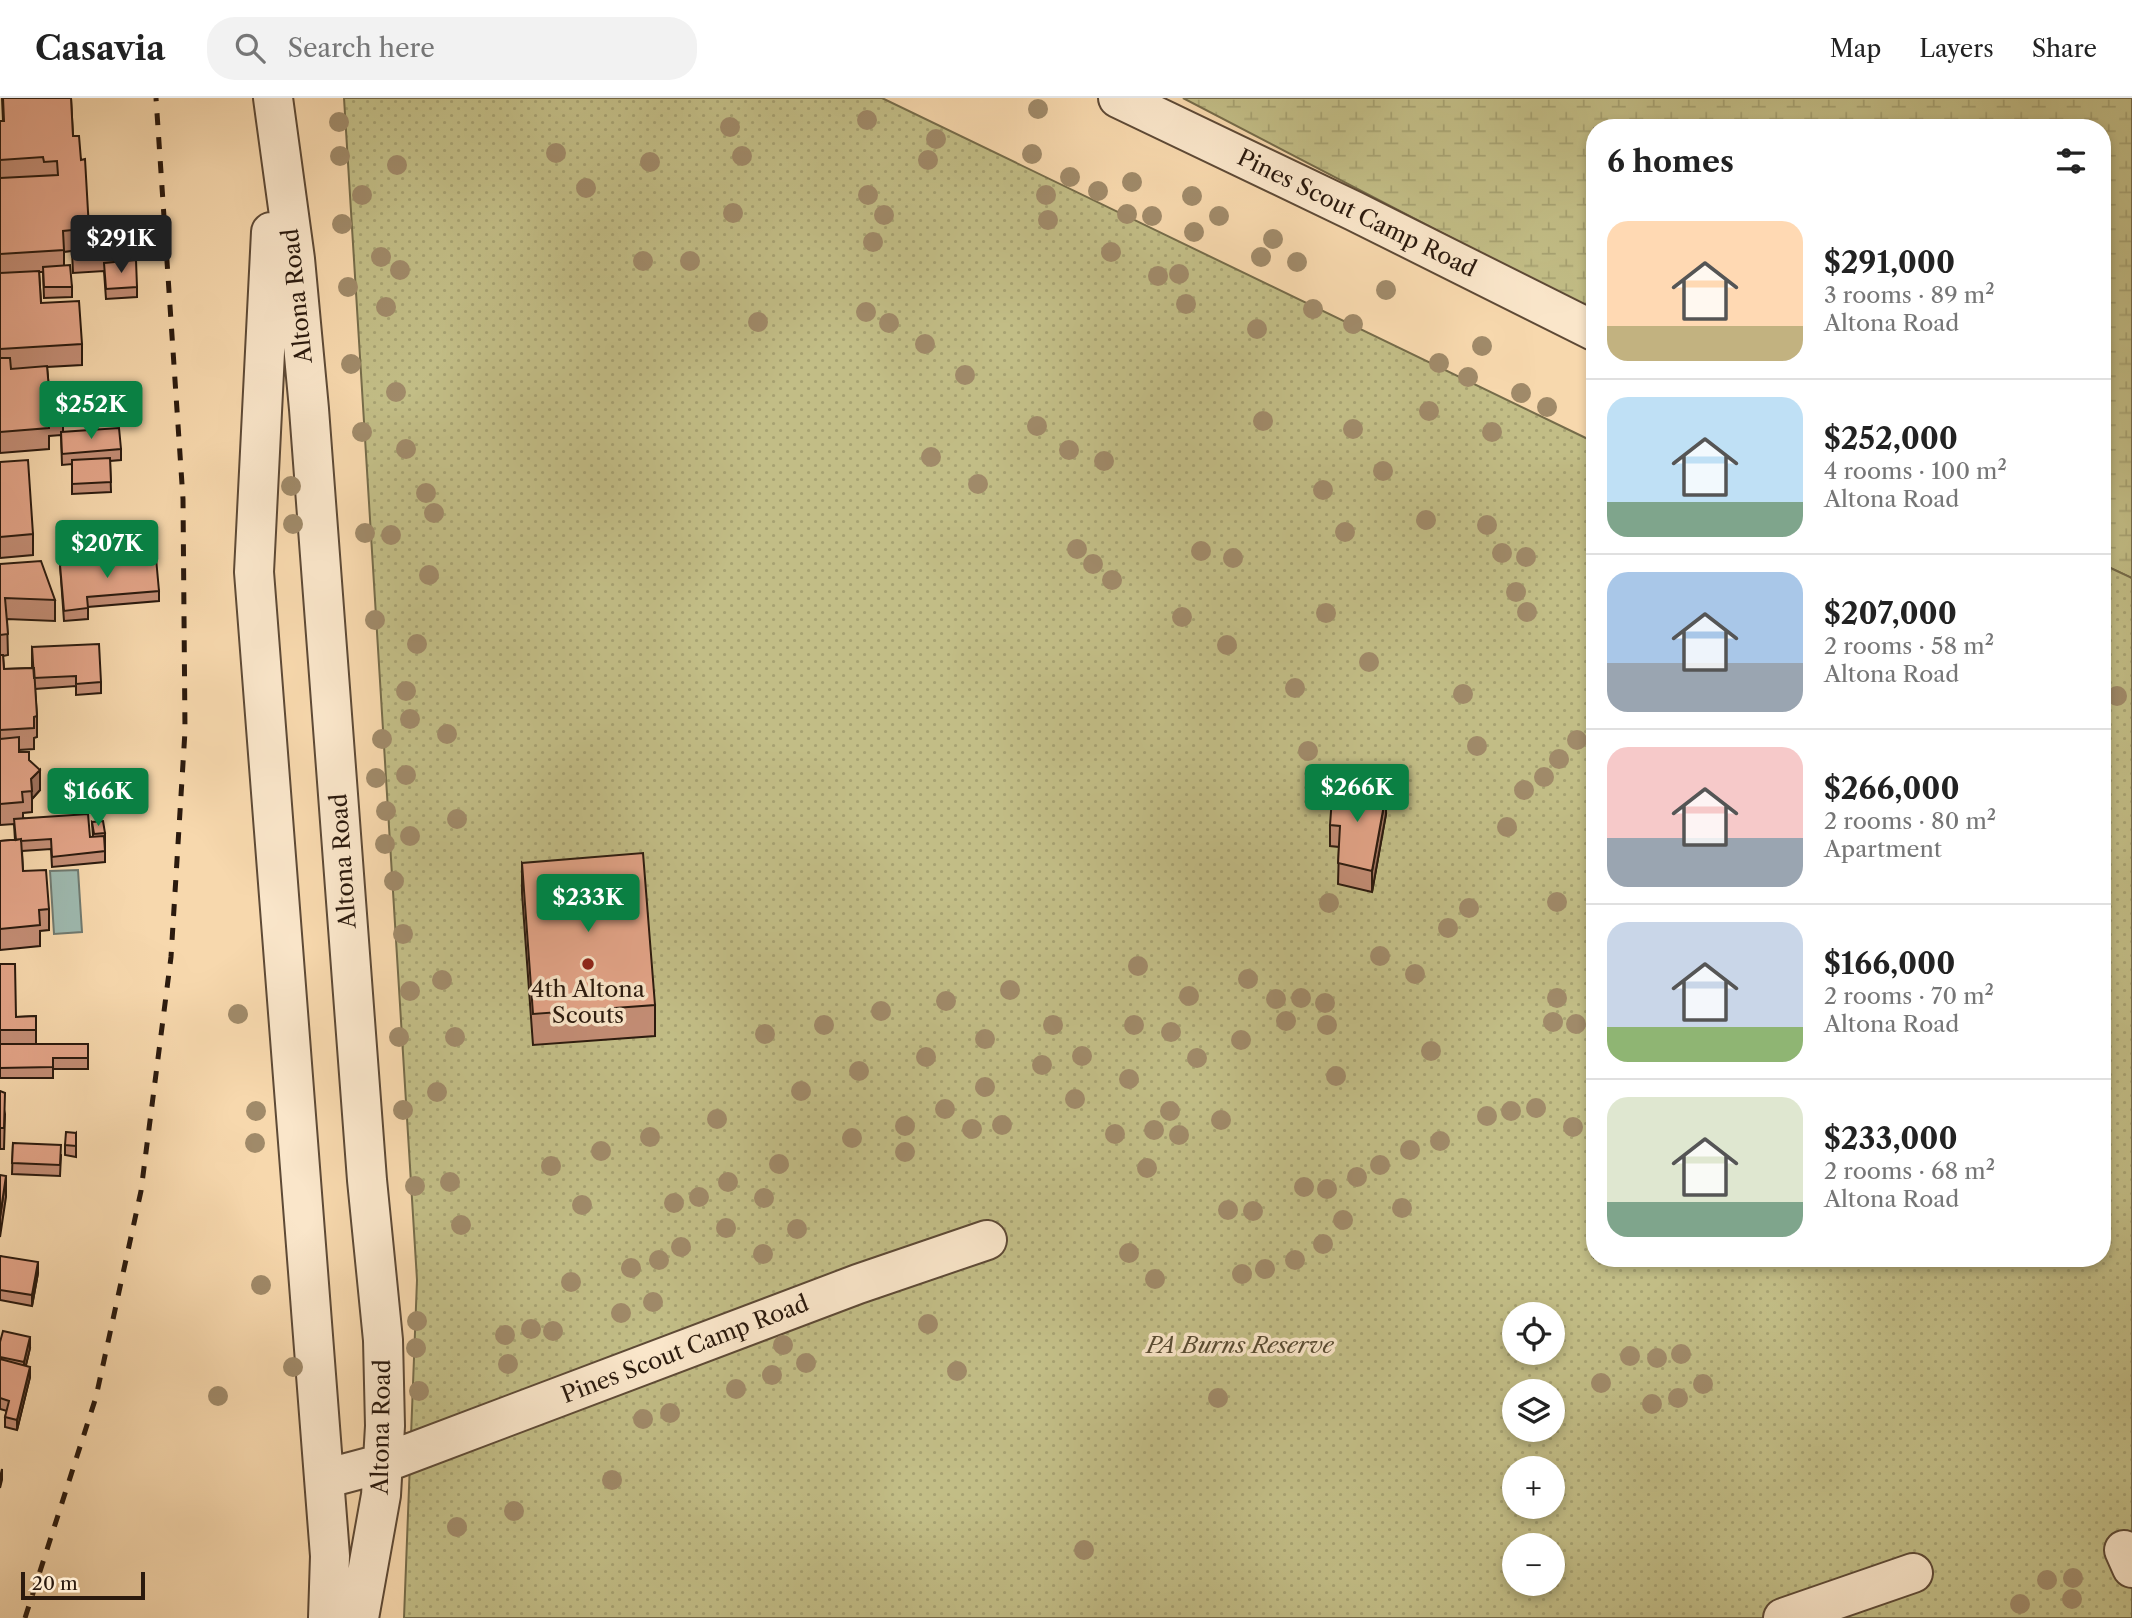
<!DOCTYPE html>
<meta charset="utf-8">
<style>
:root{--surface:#fff;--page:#f2f2f2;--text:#222;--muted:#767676;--line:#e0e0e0;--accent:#0b8043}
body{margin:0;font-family:"Libre Caslon Text",serif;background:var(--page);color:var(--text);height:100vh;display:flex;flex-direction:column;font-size:26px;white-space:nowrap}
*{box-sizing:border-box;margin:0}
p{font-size:23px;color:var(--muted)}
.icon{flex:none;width:38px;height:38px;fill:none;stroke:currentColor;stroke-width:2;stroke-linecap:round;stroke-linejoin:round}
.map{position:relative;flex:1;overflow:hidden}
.side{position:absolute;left:1586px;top:21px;width:525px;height:1148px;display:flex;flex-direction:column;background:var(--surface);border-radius:28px;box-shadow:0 4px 10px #0003}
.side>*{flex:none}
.controls{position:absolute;left:1502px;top:1204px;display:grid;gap:14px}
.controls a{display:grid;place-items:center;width:63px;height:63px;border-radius:50%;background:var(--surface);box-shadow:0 4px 10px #0003;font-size:35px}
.scale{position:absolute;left:21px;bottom:18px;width:124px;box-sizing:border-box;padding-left:7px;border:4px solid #2b1a0e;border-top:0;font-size:19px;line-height:24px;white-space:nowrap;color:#2b1a0e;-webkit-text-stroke:5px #fae6ca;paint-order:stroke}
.price{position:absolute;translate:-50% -60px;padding:0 16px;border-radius:7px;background:var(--accent);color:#fff;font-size:23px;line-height:46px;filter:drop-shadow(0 2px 4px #0008)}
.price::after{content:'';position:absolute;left:50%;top:42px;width:21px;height:16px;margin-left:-10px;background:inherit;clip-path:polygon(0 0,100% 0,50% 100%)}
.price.active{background:#222;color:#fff}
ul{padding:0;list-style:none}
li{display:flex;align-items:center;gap:21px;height:175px;padding:0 21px}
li+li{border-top:2px solid var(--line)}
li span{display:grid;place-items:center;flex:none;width:196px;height:140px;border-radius:21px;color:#555}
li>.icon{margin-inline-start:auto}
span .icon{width:84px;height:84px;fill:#fffc;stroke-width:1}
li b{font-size:30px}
h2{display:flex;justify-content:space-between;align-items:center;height:84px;padding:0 21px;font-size:30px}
header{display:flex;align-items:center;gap:42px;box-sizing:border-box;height:98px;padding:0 35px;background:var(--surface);border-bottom:2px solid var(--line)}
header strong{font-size:33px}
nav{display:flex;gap:38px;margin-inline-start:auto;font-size:24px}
.search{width:490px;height:63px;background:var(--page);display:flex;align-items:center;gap:18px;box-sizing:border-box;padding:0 24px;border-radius:28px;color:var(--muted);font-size:26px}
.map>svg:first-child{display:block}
.wetland{fill:url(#wetland-marsh);stroke:#766c4a;stroke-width:2}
.park{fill:url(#park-dots);stroke:#766c4a;stroke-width:2;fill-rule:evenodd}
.water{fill:#9eb9af;stroke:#70796f;stroke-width:2}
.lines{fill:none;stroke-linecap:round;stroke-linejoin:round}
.minor-casing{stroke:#5e4a36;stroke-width:42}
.minor{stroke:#fae6ca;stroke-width:38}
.rail{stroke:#2b1a0e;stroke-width:5;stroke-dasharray:12 12;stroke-linecap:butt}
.tree{fill:#a08a69}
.wall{fill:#c38d75;stroke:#2b1a0e;stroke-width:2}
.shaded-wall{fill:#9f735f;stroke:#2b1a0e;stroke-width:2}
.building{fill:#e3a488;stroke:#2b1a0e;stroke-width:2}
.poi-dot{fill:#8f2418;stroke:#fae6ca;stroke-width:2.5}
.labels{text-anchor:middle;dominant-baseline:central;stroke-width:7;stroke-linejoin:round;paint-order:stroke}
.street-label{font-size:23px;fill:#2b1a0e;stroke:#fae6ca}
.poi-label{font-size:23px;fill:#2b1a0e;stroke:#fae6ca}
.park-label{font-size:23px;font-style:italic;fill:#584b32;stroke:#fae6ca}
</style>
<header>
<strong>Casavia</strong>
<div class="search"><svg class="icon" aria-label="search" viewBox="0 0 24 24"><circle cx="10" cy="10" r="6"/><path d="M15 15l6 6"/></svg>Search here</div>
<nav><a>Map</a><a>Layers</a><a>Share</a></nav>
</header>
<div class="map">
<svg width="2132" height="1520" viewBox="0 0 2132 1520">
<defs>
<pattern id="wetland-marsh" width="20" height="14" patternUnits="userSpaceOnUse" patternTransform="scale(1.75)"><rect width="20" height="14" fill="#c2bd86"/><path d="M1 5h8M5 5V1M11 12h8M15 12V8" fill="none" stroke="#a7a272"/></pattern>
<pattern id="park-dots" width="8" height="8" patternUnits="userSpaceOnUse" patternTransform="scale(1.75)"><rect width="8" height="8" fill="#c2bd86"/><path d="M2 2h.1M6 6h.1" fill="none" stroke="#a7a272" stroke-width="1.8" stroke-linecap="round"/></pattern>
</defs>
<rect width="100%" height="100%" fill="#f7d8ad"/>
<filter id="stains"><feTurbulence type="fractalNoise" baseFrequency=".00286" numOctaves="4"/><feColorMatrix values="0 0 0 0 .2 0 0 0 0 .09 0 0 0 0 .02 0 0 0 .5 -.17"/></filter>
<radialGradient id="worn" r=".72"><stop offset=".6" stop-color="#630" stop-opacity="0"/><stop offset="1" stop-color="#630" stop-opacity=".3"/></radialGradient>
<!-- wetland -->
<path class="wetland" d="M1183 0H2132V480L2102 466V30H1594V214Z"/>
<!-- park -->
<path class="park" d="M344 0H882L1594 344V1160H2102V466L2132 480V1520H404L417 1182ZM1514 1216H1552V1255H1514ZM1514 1293H1552V1332H1514ZM1514 1370H1552V1409H1514ZM1514 1447H1552V1486H1514Z"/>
<!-- water -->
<path class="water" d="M78 772 82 834 54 836 50 773Z"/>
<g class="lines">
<defs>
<path id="minor" d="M273 0 295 161 309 311 367 1082 383 1242 385 1328 381 1397 359 1520
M1118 0 1354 113 1594 233
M271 134 254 474 330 1458 328 1520
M324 1381 384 1365 858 1186 987 1142
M2124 1452 2132 1470
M1783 1520 1913 1475"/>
</defs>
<!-- minor casing -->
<use href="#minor" class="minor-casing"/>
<!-- minor -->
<use href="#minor" class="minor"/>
<!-- rail -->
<path class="rail" d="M25 1520 96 1299 141 1093 171 859 185 633 183 401 156 0"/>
</g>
<!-- trees -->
<g class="tree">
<circle cx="1038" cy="11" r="10"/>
<circle cx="867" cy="22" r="10"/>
<circle cx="339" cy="24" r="10"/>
<circle cx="730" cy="29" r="10"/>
<circle cx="936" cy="41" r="10"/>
<circle cx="556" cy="55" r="10"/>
<circle cx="1032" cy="56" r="10"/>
<circle cx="340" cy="58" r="10"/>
<circle cx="742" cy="58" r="10"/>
<circle cx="928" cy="62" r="10"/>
<circle cx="650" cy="64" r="10"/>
<circle cx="397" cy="67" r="10"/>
<circle cx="1070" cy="79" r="10"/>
<circle cx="1132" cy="84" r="10"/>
<circle cx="586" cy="90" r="10"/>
<circle cx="1098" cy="93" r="10"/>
<circle cx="362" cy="97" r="10"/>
<circle cx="868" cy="97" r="10"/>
<circle cx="1046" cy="97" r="10"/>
<circle cx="1192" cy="98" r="10"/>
<circle cx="733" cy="115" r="10"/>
<circle cx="1127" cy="116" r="10"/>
<circle cx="884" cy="117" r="10"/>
<circle cx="1152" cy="118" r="10"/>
<circle cx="1219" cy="118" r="10"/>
<circle cx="1048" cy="122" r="10"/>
<circle cx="342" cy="126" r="10"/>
<circle cx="1194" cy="134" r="10"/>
<circle cx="1273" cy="141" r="10"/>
<circle cx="873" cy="144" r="10"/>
<circle cx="1111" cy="154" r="10"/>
<circle cx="381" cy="159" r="10"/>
<circle cx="1261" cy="159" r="10"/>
<circle cx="643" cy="163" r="10"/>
<circle cx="690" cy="163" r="10"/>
<circle cx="1297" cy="164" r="10"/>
<circle cx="400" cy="172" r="10"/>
<circle cx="1179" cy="176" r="10"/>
<circle cx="1158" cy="178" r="10"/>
<circle cx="348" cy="189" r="10"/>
<circle cx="1386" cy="192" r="10"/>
<circle cx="1186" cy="206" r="10"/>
<circle cx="386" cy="209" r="10"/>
<circle cx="1313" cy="211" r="10"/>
<circle cx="866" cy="214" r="10"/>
<circle cx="758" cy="224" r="10"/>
<circle cx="889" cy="225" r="10"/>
<circle cx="1353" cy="226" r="10"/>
<circle cx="1257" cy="231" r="10"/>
<circle cx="925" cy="246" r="10"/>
<circle cx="1482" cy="248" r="10"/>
<circle cx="1439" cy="265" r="10"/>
<circle cx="351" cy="266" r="10"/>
<circle cx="965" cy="277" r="10"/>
<circle cx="1468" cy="279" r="10"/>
<circle cx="396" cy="294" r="10"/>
<circle cx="1521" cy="295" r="10"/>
<circle cx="1547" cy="309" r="10"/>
<circle cx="1429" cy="313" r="10"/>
<circle cx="1263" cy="323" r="10"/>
<circle cx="1037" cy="328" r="10"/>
<circle cx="1353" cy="331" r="10"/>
<circle cx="362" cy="334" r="10"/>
<circle cx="1492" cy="334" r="10"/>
<circle cx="406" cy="351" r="10"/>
<circle cx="1069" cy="352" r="10"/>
<circle cx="931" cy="359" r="10"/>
<circle cx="1104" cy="363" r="10"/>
<circle cx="1383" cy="373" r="10"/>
<circle cx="978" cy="386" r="10"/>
<circle cx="291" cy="388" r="10"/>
<circle cx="1323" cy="392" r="10"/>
<circle cx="426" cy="395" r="10"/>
<circle cx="434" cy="415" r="10"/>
<circle cx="1426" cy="422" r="10"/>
<circle cx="293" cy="426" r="10"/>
<circle cx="1487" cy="427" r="10"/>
<circle cx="1345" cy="434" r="10"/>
<circle cx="365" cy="435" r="10"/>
<circle cx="391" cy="437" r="10"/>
<circle cx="1077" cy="451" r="10"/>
<circle cx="1201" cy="453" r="10"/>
<circle cx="1502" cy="455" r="10"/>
<circle cx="1526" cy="459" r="10"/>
<circle cx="1233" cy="460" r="10"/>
<circle cx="1093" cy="466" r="10"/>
<circle cx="429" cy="477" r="10"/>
<circle cx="1112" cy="482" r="10"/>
<circle cx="1516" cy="494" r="10"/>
<circle cx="1527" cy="514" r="10"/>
<circle cx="1326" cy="515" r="10"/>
<circle cx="1182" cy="519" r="10"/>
<circle cx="375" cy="522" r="10"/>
<circle cx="417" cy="546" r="10"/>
<circle cx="1227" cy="547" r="10"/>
<circle cx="1369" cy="564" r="10"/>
<circle cx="1295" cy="590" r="10"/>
<circle cx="406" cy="593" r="10"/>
<circle cx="1463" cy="596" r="10"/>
<circle cx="2117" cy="598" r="10"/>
<circle cx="410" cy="621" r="10"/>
<circle cx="447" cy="636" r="10"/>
<circle cx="382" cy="641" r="10"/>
<circle cx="1577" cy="642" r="10"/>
<circle cx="1477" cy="648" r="10"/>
<circle cx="1308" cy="653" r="10"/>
<circle cx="1559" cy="661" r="10"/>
<circle cx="406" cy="677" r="10"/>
<circle cx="1544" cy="679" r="10"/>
<circle cx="376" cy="680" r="10"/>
<circle cx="1524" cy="692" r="10"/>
<circle cx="386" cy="713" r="10"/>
<circle cx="457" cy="721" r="10"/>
<circle cx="1507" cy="729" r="10"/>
<circle cx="410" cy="738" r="10"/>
<circle cx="385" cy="746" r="10"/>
<circle cx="394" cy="783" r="10"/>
<circle cx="1557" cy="804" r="10"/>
<circle cx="1329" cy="805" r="10"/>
<circle cx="1469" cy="810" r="10"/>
<circle cx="1448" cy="830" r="10"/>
<circle cx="403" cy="836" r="10"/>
<circle cx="1380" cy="858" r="10"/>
<circle cx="1138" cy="868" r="10"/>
<circle cx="1415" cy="876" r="10"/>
<circle cx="1248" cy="881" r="10"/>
<circle cx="442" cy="882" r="10"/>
<circle cx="1010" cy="892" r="10"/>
<circle cx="410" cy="893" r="10"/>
<circle cx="1189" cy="898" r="10"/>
<circle cx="1301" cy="900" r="10"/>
<circle cx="1557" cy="900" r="10"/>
<circle cx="1276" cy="901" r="10"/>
<circle cx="946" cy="903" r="10"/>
<circle cx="1325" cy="905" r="10"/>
<circle cx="881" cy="913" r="10"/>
<circle cx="238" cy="916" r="10"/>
<circle cx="1286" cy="923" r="10"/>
<circle cx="1553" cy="924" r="10"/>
<circle cx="1576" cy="926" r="10"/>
<circle cx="824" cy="927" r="10"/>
<circle cx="1053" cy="927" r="10"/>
<circle cx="1134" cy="927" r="10"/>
<circle cx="1327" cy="927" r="10"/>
<circle cx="1171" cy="934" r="10"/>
<circle cx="765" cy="936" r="10"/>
<circle cx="399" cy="939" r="10"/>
<circle cx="455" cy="939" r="10"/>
<circle cx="985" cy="941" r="10"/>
<circle cx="1241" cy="942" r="10"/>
<circle cx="1431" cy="953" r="10"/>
<circle cx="1082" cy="958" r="10"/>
<circle cx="926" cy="959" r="10"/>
<circle cx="1197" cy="960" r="10"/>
<circle cx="1042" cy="967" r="10"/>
<circle cx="859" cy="973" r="10"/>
<circle cx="1336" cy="978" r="10"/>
<circle cx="1129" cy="981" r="10"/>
<circle cx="985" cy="989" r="10"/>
<circle cx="801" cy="993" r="10"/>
<circle cx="437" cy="994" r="10"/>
<circle cx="1075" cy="1001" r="10"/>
<circle cx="1536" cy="1010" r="10"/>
<circle cx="945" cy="1011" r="10"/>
<circle cx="403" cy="1012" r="10"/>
<circle cx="256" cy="1013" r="10"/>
<circle cx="1170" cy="1013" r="10"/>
<circle cx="1511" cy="1013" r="10"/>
<circle cx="1487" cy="1018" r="10"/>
<circle cx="717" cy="1021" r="10"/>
<circle cx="1221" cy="1022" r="10"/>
<circle cx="1002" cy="1027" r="10"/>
<circle cx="905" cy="1028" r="10"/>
<circle cx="1573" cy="1029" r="10"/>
<circle cx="972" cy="1031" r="10"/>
<circle cx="1154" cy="1032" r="10"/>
<circle cx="1115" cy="1036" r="10"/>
<circle cx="1179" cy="1037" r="10"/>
<circle cx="650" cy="1039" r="10"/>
<circle cx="852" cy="1040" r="10"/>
<circle cx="1440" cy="1043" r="10"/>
<circle cx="255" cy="1045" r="10"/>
<circle cx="1410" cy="1052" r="10"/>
<circle cx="601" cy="1053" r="10"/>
<circle cx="905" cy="1054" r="10"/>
<circle cx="779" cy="1066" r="10"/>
<circle cx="1380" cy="1067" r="10"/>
<circle cx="551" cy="1068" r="10"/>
<circle cx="1147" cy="1070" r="10"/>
<circle cx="1357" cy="1079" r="10"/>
<circle cx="450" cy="1084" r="10"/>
<circle cx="728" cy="1084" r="10"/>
<circle cx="415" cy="1088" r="10"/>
<circle cx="1304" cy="1089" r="10"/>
<circle cx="1327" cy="1091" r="10"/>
<circle cx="699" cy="1099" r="10"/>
<circle cx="764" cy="1100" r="10"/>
<circle cx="674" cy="1105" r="10"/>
<circle cx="582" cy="1107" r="10"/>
<circle cx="1402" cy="1110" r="10"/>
<circle cx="1228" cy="1112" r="10"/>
<circle cx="1253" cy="1113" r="10"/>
<circle cx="1343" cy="1122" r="10"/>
<circle cx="461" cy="1127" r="10"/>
<circle cx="726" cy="1130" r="10"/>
<circle cx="797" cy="1131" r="10"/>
<circle cx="1323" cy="1146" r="10"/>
<circle cx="681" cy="1149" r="10"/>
<circle cx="1129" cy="1155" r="10"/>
<circle cx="763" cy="1156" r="10"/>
<circle cx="659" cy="1162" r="10"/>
<circle cx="1295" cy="1162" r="10"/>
<circle cx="631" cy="1170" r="10"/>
<circle cx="1265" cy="1171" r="10"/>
<circle cx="1242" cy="1176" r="10"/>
<circle cx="1155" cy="1181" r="10"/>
<circle cx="571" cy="1184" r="10"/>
<circle cx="261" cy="1187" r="10"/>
<circle cx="653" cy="1204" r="10"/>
<circle cx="621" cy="1215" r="10"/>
<circle cx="417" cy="1223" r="10"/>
<circle cx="928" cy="1226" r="10"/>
<circle cx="531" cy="1231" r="10"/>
<circle cx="553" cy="1233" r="10"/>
<circle cx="505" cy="1237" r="10"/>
<circle cx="783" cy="1247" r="10"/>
<circle cx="416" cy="1250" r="10"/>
<circle cx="1681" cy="1256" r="10"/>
<circle cx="1630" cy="1258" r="10"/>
<circle cx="1657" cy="1260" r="10"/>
<circle cx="806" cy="1265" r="10"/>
<circle cx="508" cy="1266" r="10"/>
<circle cx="293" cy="1269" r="10"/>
<circle cx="957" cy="1273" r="10"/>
<circle cx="772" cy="1277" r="10"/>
<circle cx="1601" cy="1285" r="10"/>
<circle cx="1703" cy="1286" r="10"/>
<circle cx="736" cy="1291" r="10"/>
<circle cx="419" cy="1293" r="10"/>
<circle cx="218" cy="1298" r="10"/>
<circle cx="1218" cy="1300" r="10"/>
<circle cx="1678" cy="1300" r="10"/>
<circle cx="1652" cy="1306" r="10"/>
<circle cx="670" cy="1315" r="10"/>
<circle cx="643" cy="1321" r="10"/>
<circle cx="612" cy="1382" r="10"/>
<circle cx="514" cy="1413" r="10"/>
<circle cx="457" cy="1429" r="10"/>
<circle cx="1084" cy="1452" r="10"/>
<circle cx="2073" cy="1480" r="10"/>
<circle cx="2047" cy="1482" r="10"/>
<circle cx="2072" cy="1501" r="10"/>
<circle cx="2020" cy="1506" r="10"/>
</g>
<!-- wall -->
<path class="wall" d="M2 0H71L73 38 81 62 89 131 123 151V163L137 189V199L106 201 104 173 73 175 72 153 64 154V167L72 189V199L44 200 43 174H39L41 205 82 246V267L47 269 49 291 63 316V334L121 351V362L110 363 111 394 72 396V366L62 367 61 337 49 338V351L0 355V23H3Z
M0 364 33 436V457L0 460Z
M143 446 144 461 159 493V503L88 509V521L64 523 60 467 125 462 124 447Z
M0 466 55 502V523L7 521 8 557 3 558 4 571 32 570V549L101 584V595L76 597V588L35 591 37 618V639L34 640V651L19 652V654L29 662 40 692 32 701V714L23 715V720L90 739H93L92 724 105 735V764L52 769 51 751 22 753 23 773 49 811V832L40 833V848L0 852V743L15 742 14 726 0 727Z
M1386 716 1372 794 1338 786 1339 749 1330 748V727Z
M522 765 655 907V938L533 947 522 795Z
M0 866 16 919 36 918V946H88V971H53V980H0Z
M0 993 5 1016 4 1051H0Z
M76 1035V1059L65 1057V1047Z
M13 1045 61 1057 60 1078 12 1076Z
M0 1158 38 1175 32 1208 0 1202Z
M0 1244 30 1250 26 1267 30 1279 17 1332 5 1329V1319L7 1313 0 1311Z"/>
<!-- shaded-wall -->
<path class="shaded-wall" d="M40 672V692L32 701 31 681Z
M1386 696V716L1372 794V773Z
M6 1078V1099L0 1139V1119Z
M38 1164V1175L32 1208V1197Z
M30 1239V1250L24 1275V1264Z
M30 1269V1279L17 1332V1322Z
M2 1371V1382L0 1390V1379Z"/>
<!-- building -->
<path class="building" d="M3 0H71L73 38H79L81 62 85 61 89 131 122 128 123 151 73 154 72 132 63 133 64 152 0 156V80L58 77 57 63 44 64 43 59 0 62V23H4Z
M136 162 137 189 106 191 104 165Z
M70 167 72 189H44L43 169Z
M39 173 41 205 79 203 82 246 0 251V175Z
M0 260H10L11 271 47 268 49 291 61 290 63 316 48 317 49 330 0 334Z
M119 330 121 351 62 356 61 334Z
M110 360 111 384 72 386V362Z
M28 362 33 436 0 439V364Z
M143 446 144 455 125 456 124 447Z
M156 460 159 493 87 499 88 510 64 513 60 467Z
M41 463 55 502 5 500 8 536 0 537V466Z
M99 546 101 584 76 586V578L34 580 32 549Z
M0 557H3L4 571 34 570 37 618 34 619V630L0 632Z
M19 639V654H29V662L40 672 31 681 32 693 22 694 23 704 0 706V641Z
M1333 686 1386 696 1372 773 1338 765 1340 728 1330 727Z
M88 716 90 739 104 738 105 753 52 759 51 741 21 743V741L16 742 14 721Z
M103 723 105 735 94 736 92 724Z
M21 741 23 773 46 772 49 811 39 812 40 827 0 831V743Z
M643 755 655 907 533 916 522 765Z
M0 866H15L16 919 36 918V932H0Z
M0 946H88V960H53V969L0 970Z
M0 993 5 995 4 1030H0Z
M66 1034 76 1035V1048L65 1047Z
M13 1045 61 1047 60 1067 12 1065Z
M0 1077 6 1078 0 1119Z
M0 1158 38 1164 32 1197 0 1192Z
M3 1233 30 1239 24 1264 0 1259V1244Z
M0 1261 30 1269 17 1322 5 1319 9 1303 0 1300Z"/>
<!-- markers -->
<circle class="poi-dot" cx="588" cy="866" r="7"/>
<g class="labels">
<!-- street labels -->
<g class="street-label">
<text transform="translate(1357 115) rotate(26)">Pines Scout Camp Road</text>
<text transform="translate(297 198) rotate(-96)">Altona Road</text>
<text transform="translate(343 763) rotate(-94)">Altona Road</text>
<text transform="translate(685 1251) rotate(-21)">Pines Scout Camp Road</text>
<text transform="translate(381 1329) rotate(-89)">Altona Road</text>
</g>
<!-- poi labels -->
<g class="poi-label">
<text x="588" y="891">4th Altona<tspan x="588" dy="26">Scouts</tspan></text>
</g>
<!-- park labels -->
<g class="park-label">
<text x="1240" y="1247">PA Burns Reserve</text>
</g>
</g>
<rect width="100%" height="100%" filter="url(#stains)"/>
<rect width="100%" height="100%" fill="url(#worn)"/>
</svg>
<div class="controls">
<a><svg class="icon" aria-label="locate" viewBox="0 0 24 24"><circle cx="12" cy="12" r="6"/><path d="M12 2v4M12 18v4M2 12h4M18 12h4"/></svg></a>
<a><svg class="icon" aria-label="layers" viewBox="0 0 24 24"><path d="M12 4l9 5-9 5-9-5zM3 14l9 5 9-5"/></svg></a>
<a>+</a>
<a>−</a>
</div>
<div class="scale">20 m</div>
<b class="price active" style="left:121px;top:177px">$291K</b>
<b class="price" style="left:91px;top:343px">$252K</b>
<b class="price" style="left:107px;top:482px">$207K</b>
<b class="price" style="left:1357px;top:726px">$266K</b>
<b class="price" style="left:98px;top:730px">$166K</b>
<b class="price" style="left:588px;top:836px">$233K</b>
<section class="side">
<h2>6 homes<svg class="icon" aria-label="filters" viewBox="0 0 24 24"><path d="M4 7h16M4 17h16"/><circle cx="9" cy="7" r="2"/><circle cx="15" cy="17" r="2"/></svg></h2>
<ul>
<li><span style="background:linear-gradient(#ffd9b3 75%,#c2b280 0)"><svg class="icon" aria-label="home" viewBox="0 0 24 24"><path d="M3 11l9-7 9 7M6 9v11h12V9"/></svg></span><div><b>$291,000</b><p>3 rooms · 89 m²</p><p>Altona Road</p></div></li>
<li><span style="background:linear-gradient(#bfe0f5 75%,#7fa58c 0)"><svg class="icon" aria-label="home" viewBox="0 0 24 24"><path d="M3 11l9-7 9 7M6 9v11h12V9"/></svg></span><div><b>$252,000</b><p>4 rooms · 100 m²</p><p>Altona Road</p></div></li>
<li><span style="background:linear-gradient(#a9c7e8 65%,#9aa5b1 0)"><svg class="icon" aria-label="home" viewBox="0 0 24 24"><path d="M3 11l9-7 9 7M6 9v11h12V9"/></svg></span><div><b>$207,000</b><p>2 rooms · 58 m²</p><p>Altona Road</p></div></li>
<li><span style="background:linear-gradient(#f6c9c9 65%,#9aa5b1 0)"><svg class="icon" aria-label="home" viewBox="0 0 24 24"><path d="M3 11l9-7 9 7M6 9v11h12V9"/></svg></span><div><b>$266,000</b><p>2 rooms · 80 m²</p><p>Apartment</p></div></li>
<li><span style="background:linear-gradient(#c9d6e8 75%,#8fb573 0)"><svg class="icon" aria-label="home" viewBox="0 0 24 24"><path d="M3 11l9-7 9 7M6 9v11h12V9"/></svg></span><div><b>$166,000</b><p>2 rooms · 70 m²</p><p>Altona Road</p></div></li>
<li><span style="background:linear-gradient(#dfe7d0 75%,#7fa58c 0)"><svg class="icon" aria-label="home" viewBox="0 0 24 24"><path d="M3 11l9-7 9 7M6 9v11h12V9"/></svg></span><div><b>$233,000</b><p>2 rooms · 68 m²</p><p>Altona Road</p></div></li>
</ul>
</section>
</div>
